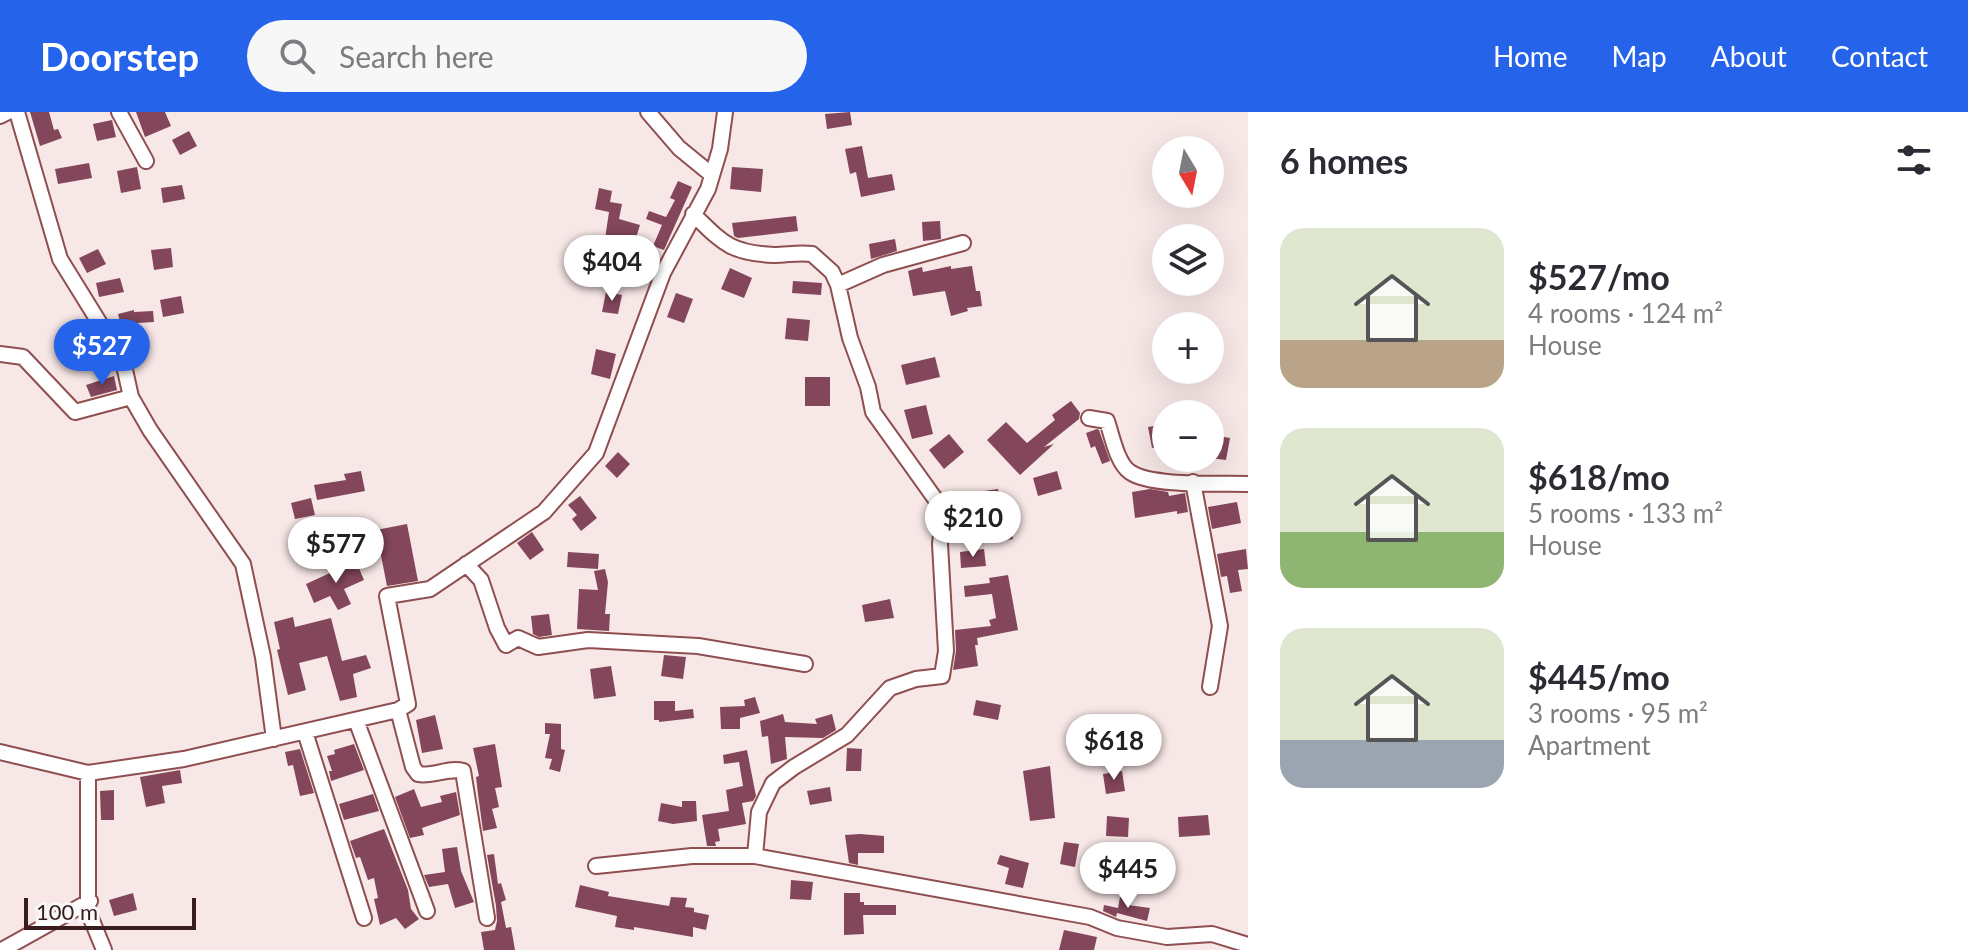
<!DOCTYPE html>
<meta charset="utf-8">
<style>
:root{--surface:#fff;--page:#f7f7f7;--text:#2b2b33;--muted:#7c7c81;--accent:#2563eb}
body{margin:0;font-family:Lato,sans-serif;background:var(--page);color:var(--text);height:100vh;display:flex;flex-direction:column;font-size:30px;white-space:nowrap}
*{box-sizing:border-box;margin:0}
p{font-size:26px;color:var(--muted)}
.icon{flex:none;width:44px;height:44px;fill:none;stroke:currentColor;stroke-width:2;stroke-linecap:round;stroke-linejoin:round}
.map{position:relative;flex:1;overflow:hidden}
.side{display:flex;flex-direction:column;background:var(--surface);width:720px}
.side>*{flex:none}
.needle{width:52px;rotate:170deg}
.buttons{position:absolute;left:1152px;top:24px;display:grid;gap:16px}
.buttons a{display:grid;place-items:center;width:72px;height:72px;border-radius:50%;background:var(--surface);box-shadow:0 8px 32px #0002;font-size:40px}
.scale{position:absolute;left:24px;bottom:20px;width:172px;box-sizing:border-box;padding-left:8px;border:4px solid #391d1e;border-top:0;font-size:22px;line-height:28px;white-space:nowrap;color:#391d1e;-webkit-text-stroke:6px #f8f8f8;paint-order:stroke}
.price{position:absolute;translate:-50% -68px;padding:0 18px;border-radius:28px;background:#fff;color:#222;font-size:26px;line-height:52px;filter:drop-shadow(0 2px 4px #0008)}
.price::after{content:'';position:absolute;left:50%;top:48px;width:24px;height:18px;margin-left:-12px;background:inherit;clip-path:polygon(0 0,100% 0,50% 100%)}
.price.active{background:var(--accent);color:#fff}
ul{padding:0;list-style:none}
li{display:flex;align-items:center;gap:24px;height:200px;padding:0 32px}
li span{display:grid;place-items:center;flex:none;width:224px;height:160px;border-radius:24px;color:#555}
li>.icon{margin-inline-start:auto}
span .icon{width:96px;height:96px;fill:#fffc;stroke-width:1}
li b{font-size:34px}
h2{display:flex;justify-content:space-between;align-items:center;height:96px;padding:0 32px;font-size:34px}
header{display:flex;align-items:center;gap:48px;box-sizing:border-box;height:112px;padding:0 40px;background:var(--accent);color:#fff}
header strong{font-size:38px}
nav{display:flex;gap:44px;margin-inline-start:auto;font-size:28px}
.search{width:560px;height:72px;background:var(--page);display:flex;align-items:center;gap:20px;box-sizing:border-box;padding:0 28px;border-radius:44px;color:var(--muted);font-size:30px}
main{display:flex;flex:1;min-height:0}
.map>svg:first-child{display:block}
.building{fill:#83465b}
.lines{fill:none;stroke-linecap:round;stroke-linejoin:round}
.minor-casing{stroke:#8f4e4f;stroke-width:18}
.minor{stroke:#fff;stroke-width:14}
</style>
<header>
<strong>Doorstep</strong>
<div class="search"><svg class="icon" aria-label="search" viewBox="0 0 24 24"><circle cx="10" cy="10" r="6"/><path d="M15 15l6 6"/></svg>Search here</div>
<nav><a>Home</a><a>Map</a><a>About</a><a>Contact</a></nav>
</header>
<main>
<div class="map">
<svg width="1248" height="838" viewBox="0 0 1248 838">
<rect width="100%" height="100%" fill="#f7e7e6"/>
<!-- building -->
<path class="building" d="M30 0H49L54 18 58 17 62 26 40 34Z
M136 0H165L171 14 145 25Z
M850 0 852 13 827 17 825 2Z
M112 8 116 25 97 29 93 12Z
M189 19 197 34 180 43 172 28Z
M862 34 868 66 892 62 895 78 861 85 856 60 850 62 845 37Z
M89 51 92 66 58 72 55 57Z
M137 55 141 77 121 81 117 59Z
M732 55 763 57 761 80 730 77Z
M678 69 692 75 664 138 653 134 662 113 646 107 649 99 666 105 675 88 670 86Z
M182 73 185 87 163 91 161 76Z
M599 76 612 79 610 90 622 92 619 107 640 113 635 129 616 124 596 168 579 160 591 134 603 140 609 100 595 97Z
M796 104 798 119 738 126 734 124 732 111Z
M940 109 941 127 923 129 922 110Z
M895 127 897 139 871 147 869 132Z
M171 136 173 155 154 158 151 138Z
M98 137 106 152 87 161 79 146Z
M951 154V157L972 154 976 179H980L982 194 967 196 968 199 951 204 945 179 913 184 908 159 922 155 923 160Z
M730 156 752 166 744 186 721 177Z
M120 166 124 180 99 185 96 171Z
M793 169 822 171 821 183 792 181Z
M606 180 622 183 618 202 602 200Z
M676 181 693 187 684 211 667 205Z
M181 184 184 201 163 205 160 188Z
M134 198V200L153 199 154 210 137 211 140 226 125 229 118 202Z
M787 206 810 208 808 229 785 227Z
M596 237 616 242 610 267 591 262Z
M935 245 940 265 906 273 901 253Z
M114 264 117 278 91 285 86 273Z
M805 265H830V294H805Z
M1071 289 1080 301 1079 307 1044 335 1054 332 1020 363 987 328 1006 310 1027 331 1055 308 1052 303Z
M926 293 933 322 912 327 904 298Z
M1166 312V333L1152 336 1148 315Z
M1097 317 1099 318 1110 349 1102 352 1095 334 1091 336 1086 321Z
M949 322 964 340 944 357 929 338Z
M1213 323 1230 326 1226 348 1210 346Z
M618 340 630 352 617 366 605 354Z
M361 359 365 379 317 388 314 373 346 368 344 362Z
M1057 359 1062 377 1038 384 1033 366Z
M998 377 1004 411 1010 410 1013 427 998 430 993 403 952 413V399L986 391 984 379Z
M1150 377 1168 380 1169 384 1185 381 1188 400 1177 402V399L1135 406 1132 380Z
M580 384 597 406 581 419 572 407 577 403 568 393Z
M311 386 315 403 295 407 291 391Z
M1237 390 1241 411 1212 417 1208 395Z
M338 411 343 423 318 432 313 420Z
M407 412 418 469 387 474 376 418Z
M532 420 544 438 530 448 517 431Z
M984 437 986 454 961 456 960 440Z
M1246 437 1248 457 1238 458 1242 479 1230 481 1227 464 1221 465 1217 442Z
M568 440 599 442 598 457 567 455Z
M356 449 364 468 344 477 351 492 338 498 330 484 314 491 306 472Z
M605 457 608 470 605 502H610L609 519 577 517 579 477 598 478 594 459Z
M1008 463 1018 518 977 526 978 533H975L978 554 953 558 956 539 955 518 991 514 989 508 996 506 992 482 965 485 964 474 990 471 989 466Z
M890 487 894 506 865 510 862 493Z
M549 502 552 523 539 525 533 522 531 504Z
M293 505 295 515 331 506 342 549 366 543 371 556 353 562 357 585 340 589 327 544 299 551 306 578 288 583 277 538 280 537 274 510Z
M664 543 686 545 683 567 661 564Z
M611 554 616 584 594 587 590 557Z
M755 585 760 601 740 606V617H721L720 595 745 594 744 588Z
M976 588 1001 593 998 608 973 603Z
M654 589H675V599L693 597 694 606 659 610V608H654Z
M783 602 785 610 817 612 815 607 832 602 836 618 823 626 785 625 787 647 771 652 768 624 762 625 760 609Z
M435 603 443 637 422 641 416 608Z
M545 611 561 612V637L565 638 560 660 549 657 552 647 545 646 550 622H545Z
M354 632 364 658 331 669 329 659H332L327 644 335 642 334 638Z
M495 632 502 675 495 676 499 695 492 697 497 716 483 719 478 682 476 665 479 664 473 636Z
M847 636 862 637 861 659H846Z
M300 637 314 681 300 684 293 653 288 654 285 640Z
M747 638 756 684 753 689 742 691 746 712 718 717 720 729 715 730 716 734H707L702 703 729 699 726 678 743 674 739 650 724 652 723 643Z
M1050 654 1055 706 1030 709 1023 659Z
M180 658 182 671 162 674 165 691 146 695 140 665Z
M1122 659 1125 679 1106 682 1103 662Z
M830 675 832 689 810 693 807 679Z
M414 677 421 695 442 690 440 684 456 680 460 703 422 716 424 723 410 726 395 685Z
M114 678V708H101L100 679Z
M373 682 379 699 344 708 339 692Z
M682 689H696L697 709 673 712 658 709 661 691 682 695Z
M1208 703 1210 723 1179 725 1178 705Z
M1107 704 1129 706 1128 725 1106 724Z
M384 717 408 778 411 797 419 807 405 817 396 806 380 813 374 787 378 786 374 766 368 768 360 745 356 746 350 729Z
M860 722 884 724V741H858V753L849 751 845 723Z
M1064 730 1079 732 1075 755 1060 752Z
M457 735 461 759 474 790 455 796 448 772 429 775 424 763 445 760 442 737Z
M494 742 498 772 501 771 506 788 501 790 506 816 511 815 515 838H484L481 820 495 818 497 809 496 794 487 743Z
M1000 743 1029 751 1023 776 1005 772 1009 756 997 752Z
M791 768 813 770 811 788 790 787Z
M580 773 609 780 608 784 669 794 671 785 687 786 685 795 694 796V800L709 803 706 818 693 815V825L634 815V818L615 815 617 804 575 795Z
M133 781 137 798 114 804 109 788Z
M844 781H860V790H864V793H896V803H863L864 822 844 823Z
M1120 785 1129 787 1128 793 1150 796 1147 809 1117 801 1116 805 1103 799 1104 793 1118 796Z
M1064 818 1097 825 1094 838H1059Z"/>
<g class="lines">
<defs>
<path id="minor" d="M17 0 60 147 123 249 131 285 150 318 243 452 263 545 274 627
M119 0 146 49
M648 0 679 36 712 63
M0 4 8 0
M693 102C723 131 730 141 774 143 787 143 799 140 812 142L832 160 838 173 850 226 868 275 873 300 941 395 943 405 940 432 946 539 942 564 916 567 890 576 847 623 794 655 773 671 759 700 755 744
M838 173 883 153 963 131
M0 242 23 245 75 300 131 285
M1089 306 1107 309C1112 324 1117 351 1130 360 1151 375 1221 371 1248 372
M1193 370 1220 514 1210 575
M466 452 481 468 497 516 506 533 518 526 538 535 588 528 698 534 805 552
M398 598 408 592 387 484 430 477 544 400 596 341 663 161 708 77 720 37 725 0
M356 608 427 799
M305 620 364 806
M0 640 88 661 184 647 398 598 413 655 418 662C433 665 449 655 463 659L487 806
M88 661V799L104 838
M596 754 692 744H755L1090 805 1117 816 1167 825 1212 822 1248 833
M2 838 90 789"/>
</defs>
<!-- minor casing -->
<use href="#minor" class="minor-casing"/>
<!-- minor -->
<use href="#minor" class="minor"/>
</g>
</svg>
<div class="buttons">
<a><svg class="needle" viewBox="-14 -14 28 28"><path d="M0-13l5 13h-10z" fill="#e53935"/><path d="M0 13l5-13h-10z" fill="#7c7c81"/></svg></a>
<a><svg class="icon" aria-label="layers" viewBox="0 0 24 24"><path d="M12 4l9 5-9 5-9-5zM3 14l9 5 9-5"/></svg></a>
<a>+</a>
<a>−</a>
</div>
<div class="scale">100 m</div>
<b class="price" style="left:612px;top:191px">$404</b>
<b class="price active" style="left:102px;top:275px">$527</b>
<b class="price" style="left:973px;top:447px">$210</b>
<b class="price" style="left:336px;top:473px">$577</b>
<b class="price" style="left:1114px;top:670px">$618</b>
<b class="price" style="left:1128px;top:798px">$445</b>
</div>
<section class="side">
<h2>6 homes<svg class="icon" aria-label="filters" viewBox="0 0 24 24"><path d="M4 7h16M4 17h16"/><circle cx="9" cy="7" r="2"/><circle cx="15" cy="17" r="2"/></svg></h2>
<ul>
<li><span style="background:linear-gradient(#dfe7d0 70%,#b9a48a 0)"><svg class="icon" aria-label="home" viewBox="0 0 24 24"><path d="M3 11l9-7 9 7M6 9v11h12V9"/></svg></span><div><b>$527/mo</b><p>4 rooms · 124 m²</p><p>House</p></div></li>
<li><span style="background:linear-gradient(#dfe7d0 65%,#8fb573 0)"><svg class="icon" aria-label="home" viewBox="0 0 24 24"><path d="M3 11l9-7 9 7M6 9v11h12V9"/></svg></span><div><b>$618/mo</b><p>5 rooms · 133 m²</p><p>House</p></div></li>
<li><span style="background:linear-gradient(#dfe7d0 70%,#9aa5b1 0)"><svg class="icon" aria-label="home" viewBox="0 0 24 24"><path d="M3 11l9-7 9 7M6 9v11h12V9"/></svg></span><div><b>$445/mo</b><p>3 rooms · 95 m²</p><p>Apartment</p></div></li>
</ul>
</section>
</main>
